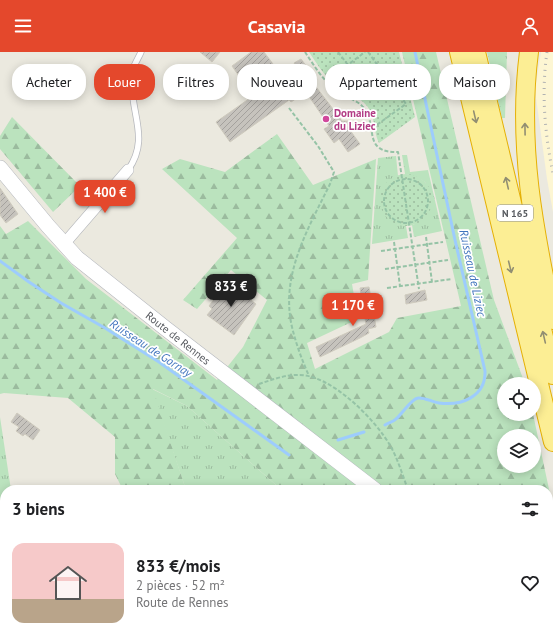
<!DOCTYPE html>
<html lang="fr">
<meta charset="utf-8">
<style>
:root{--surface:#fff;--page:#f6f6f6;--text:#202124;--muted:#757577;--accent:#e4482c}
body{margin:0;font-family:"PT Sans",sans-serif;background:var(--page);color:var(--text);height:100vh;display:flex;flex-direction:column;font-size:15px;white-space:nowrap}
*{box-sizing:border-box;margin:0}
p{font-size:13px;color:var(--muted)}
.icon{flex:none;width:22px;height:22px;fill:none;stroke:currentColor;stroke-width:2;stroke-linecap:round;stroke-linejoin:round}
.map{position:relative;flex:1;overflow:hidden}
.drawer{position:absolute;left:0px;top:433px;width:553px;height:156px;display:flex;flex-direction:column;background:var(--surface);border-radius:16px 16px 0 0;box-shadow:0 2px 10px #0003}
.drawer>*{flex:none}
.top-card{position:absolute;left:12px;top:12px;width:529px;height:36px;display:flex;gap:8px}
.fabs{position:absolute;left:497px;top:325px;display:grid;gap:8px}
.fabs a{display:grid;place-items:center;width:44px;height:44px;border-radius:50%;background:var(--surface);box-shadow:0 2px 10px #0003;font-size:20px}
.price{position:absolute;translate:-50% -34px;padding:0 9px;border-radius:8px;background:var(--accent);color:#fff;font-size:13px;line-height:26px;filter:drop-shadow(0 1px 2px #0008)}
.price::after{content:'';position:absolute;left:50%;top:24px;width:12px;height:9px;margin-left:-6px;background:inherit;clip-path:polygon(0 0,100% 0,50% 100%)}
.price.active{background:#222;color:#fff}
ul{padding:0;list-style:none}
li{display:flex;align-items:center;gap:12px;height:100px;padding:0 12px}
li span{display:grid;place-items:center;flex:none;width:112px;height:80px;border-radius:12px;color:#555}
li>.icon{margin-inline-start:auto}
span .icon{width:48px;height:48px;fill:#fffc;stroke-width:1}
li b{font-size:17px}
h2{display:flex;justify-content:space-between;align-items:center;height:48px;padding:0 12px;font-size:17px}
.chip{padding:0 14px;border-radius:16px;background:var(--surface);box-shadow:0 2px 10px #0003;font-size:14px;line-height:36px}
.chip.active{background:var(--accent);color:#fff}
header{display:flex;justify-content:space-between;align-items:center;height:52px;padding:0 12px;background:var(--accent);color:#fff;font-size:18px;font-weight:700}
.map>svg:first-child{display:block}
.commercial{fill:#fdf6d3}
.grass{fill:url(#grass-tufts)}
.forest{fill:url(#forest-firs);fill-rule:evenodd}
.garden{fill:url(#garden-dots)}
.water{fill:url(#water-waves)}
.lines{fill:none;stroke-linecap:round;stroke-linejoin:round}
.stream{stroke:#9dccfd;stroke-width:3}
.building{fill:url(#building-hatch);stroke:#cfcbbe}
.service-casing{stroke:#b5b7bc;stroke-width:7}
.minor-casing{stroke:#b5b7bc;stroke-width:12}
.secondary-casing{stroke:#b5b8be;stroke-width:16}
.trunk-casing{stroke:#e5b005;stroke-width:20}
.path{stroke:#95c3a6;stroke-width:2;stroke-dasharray:4 2;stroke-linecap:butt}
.service{stroke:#fff;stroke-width:5.5}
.minor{stroke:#fff;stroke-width:11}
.secondary{stroke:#fff;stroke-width:15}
.trunk{stroke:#fcee94;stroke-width:18}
.rail{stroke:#b1b2b2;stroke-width:3;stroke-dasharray:1 5;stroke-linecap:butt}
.oneway{stroke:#918e72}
.hotel-dot{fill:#d1479c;stroke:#fff;stroke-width:1.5}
.labels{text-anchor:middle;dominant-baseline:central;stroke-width:3.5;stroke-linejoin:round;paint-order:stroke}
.shield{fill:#fff;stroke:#8a8c90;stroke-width:1}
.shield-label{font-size:10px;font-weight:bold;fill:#585b60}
.hotel-label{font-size:11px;font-weight:bold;fill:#b23c85;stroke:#fff;text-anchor:start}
.street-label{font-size:11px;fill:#585b60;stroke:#fff}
.water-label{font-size:12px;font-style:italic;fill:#4275be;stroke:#fff}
</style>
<header><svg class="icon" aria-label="menu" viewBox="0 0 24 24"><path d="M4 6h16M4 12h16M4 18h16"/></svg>Casavia<svg class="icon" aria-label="person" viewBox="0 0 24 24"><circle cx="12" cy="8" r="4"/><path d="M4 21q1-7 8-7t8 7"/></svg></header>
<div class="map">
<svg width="553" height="589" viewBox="0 0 553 589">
<defs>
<pattern id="grass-tufts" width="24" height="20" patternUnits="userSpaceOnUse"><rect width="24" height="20" fill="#bbe3be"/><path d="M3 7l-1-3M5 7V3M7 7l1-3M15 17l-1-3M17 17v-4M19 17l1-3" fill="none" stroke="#9bbb9e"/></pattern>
<pattern id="forest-firs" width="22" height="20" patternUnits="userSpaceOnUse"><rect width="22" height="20" fill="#bbe3be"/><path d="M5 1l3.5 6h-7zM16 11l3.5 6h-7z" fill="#9bbb9e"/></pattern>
<pattern id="garden-dots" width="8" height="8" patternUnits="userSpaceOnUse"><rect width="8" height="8" fill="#bbe3be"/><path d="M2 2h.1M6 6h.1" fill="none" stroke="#9bbb9e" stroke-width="1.8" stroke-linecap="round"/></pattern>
<pattern id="water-waves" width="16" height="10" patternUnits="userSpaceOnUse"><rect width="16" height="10" fill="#9dccfd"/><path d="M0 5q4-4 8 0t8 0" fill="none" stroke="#83a9d0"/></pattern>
<pattern id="building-hatch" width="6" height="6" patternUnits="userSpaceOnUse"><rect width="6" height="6" fill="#c6c3bd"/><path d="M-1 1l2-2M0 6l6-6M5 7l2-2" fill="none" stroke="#a4a19d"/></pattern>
</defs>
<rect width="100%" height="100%" fill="#ebe9df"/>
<!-- commercial -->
<path class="commercial" d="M541 0H553V160L547 127 535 38Z"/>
<!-- grass -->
<path class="grass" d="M487 0H507L505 66H502Z
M402 103H407L410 120 428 118 442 179 414 185 412 173H414L426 131C420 126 414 123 405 122Z
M396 104 398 124 395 125 397 172 406 174 408 186 372 192 378 106Z
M152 337 187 354 276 433 264 434 263 438H186Z
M0 365 11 438H5V584H43L44 589H0Z
M553 540V589H528L523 584H548V544Z"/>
<!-- forest -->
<path class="forest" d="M402 0H436L494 248 525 332H504V362H533L553 456V540L548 544V438H307L276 433 187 354 153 337 186 438H123L115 422V385L68 346 4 341 0 342V174L6 182 28 169 86 227 217 328 243 295 267 248 231 218 197 257 183 248 237 186 162 117 180 107 225 120 277 82 313 133 376 107 368 228 352 232 358 267 307 291 315 317 389 280 397 266 461 254ZM504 384H534V414H504Z
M12 65 80 134 53 160 0 97V84Z
M415 584H523L528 589H418Z"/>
<!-- garden -->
<path class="garden" d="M309 0H399L415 65 379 91C373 79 376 65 367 54 359 44 344 39 334 31 323 23 316 10 309 0Z
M380 148a26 26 0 1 1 52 0a26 26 0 1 1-52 0Z"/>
<!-- water -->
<path class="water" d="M276 433 307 438H263L264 434Z"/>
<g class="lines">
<!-- stream -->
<path class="stream" d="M0 209 29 230 61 251 105 276 159 310 289 403
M385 373C388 371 393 370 396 367 402 362 411 347 418 346 424 345 432 350 439 351 461 354 486 345 485 319L455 188 415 0
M338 388 364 380"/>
</g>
<!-- building -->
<path class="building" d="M200 0H220L212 10Z
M251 0H264L282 24 296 14 294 11 301 7 317 28 313 31 330 53 342 69H348L347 74 360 92 348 100 339 87 334 91 324 77 329 74 306 40 291 50 289 48 230 90 216 70 253 44 232 14Z
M0 136 18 162 6 171 0 163Z
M227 230 256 252 234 283 207 263 212 257 209 254Z
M369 235 376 275 368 277 369 281 360 286 320 305 316 295 366 272 360 236Z
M425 238 427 248 406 252 405 243Z
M17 361 40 378 33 388 25 382 23 384 16 379 19 375 11 370Z"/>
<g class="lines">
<defs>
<path id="service" d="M128 118C150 87 131 63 132 30 133 26 132 21 133 17 135 11 139 5 141 0"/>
<path id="minor" d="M64 192 128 118
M131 584 133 589
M467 584 471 589
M285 589 289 584"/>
<path id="secondary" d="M0 116 48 174 77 206 165 276 375 438
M532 584 538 589"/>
<path id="trunk" d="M459 0 553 390
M476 0 553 323
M529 0C517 92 534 179 553 268"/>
</defs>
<!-- service casing -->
<use href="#service" class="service-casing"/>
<!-- minor casing -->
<use href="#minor" class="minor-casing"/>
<!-- secondary casing -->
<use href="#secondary" class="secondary-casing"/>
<!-- trunk casing -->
<use href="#trunk" class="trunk-casing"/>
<!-- path -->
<path class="path" d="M305 0C311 9 318 20 325 28 332 35 342 41 350 46 355 49 360 51 363 55 379 73 361 101 398 100L419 237
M338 0 348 13
M368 0 406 52 371 77
M326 29 365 0
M351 46 385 23
M289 56 318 94 334 120 330 132C308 177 280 223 292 275 296 292 302 308 309 324
M384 149a22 22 0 1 1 44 0a22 22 0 1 1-44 0Z
M426 185 432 230
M394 190 400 234
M381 199 443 190
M385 217 448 208
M387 236 452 227
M259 332C271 328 284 323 297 323 330 321 376 368 391 395 398 408 403 424 408 438"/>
<!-- service -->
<use href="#service" class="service"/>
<!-- minor -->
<use href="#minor" class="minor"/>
<!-- secondary -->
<use href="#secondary" class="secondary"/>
<!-- trunk -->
<use href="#trunk" class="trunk"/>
<!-- rail -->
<path class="rail" d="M547 0C541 42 545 82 553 122"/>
</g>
<!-- one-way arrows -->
<defs><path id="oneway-shaft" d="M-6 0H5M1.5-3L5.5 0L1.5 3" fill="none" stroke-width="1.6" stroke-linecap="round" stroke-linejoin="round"/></defs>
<g class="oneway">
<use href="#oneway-shaft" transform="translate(475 65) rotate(77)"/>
<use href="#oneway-shaft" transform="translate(525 77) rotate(-91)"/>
<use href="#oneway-shaft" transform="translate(507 131) rotate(-103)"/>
<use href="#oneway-shaft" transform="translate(510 215) rotate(76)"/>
<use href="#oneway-shaft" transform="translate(544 285) rotate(-103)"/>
</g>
<!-- markers -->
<circle class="hotel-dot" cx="326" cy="67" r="4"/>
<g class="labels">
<!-- shield labels -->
<rect class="shield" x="497" y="153" width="36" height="16" rx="3"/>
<g class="shield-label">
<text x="515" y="161">N 165</text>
</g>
<!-- hotel labels -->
<g class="hotel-label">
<text x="334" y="61">Domaine<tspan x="334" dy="13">du Liziec</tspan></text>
</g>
<!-- street labels -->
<g class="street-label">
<text transform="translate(178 286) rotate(38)">Route de Rennes</text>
</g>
<!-- water labels -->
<g class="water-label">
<text transform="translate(473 221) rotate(78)">Ruisseau de Liziec</text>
<text transform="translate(151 296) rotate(33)">Ruisseau de Gornay</text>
</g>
</g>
</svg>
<div class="fabs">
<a><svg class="icon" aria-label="locate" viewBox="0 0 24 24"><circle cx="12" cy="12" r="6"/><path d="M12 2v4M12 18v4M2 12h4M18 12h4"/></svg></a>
<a><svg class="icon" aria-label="layers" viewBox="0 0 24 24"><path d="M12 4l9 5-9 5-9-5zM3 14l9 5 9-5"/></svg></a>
</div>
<b class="price" style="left:105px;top:162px">1 400 €</b>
<b class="price active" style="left:231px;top:256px">833 €</b>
<b class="price" style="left:353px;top:275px">1 170 €</b>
<div class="top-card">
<a class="chip">Acheter</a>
<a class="chip active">Louer</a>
<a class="chip">Filtres</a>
<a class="chip">Nouveau</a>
<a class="chip">Appartement</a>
<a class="chip">Maison</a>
</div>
<section class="drawer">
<h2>3 biens<svg class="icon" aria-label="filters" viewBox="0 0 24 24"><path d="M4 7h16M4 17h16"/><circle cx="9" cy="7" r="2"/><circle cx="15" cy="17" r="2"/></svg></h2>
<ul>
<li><span style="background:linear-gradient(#f6c9c9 70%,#b9a48a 0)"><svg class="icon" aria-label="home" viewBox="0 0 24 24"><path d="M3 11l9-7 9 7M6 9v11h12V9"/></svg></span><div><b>833 €/mois</b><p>2 pièces · 52 m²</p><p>Route de Rennes</p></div><svg class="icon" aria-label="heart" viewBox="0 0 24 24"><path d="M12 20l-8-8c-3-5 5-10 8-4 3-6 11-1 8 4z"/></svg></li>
</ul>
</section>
</div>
